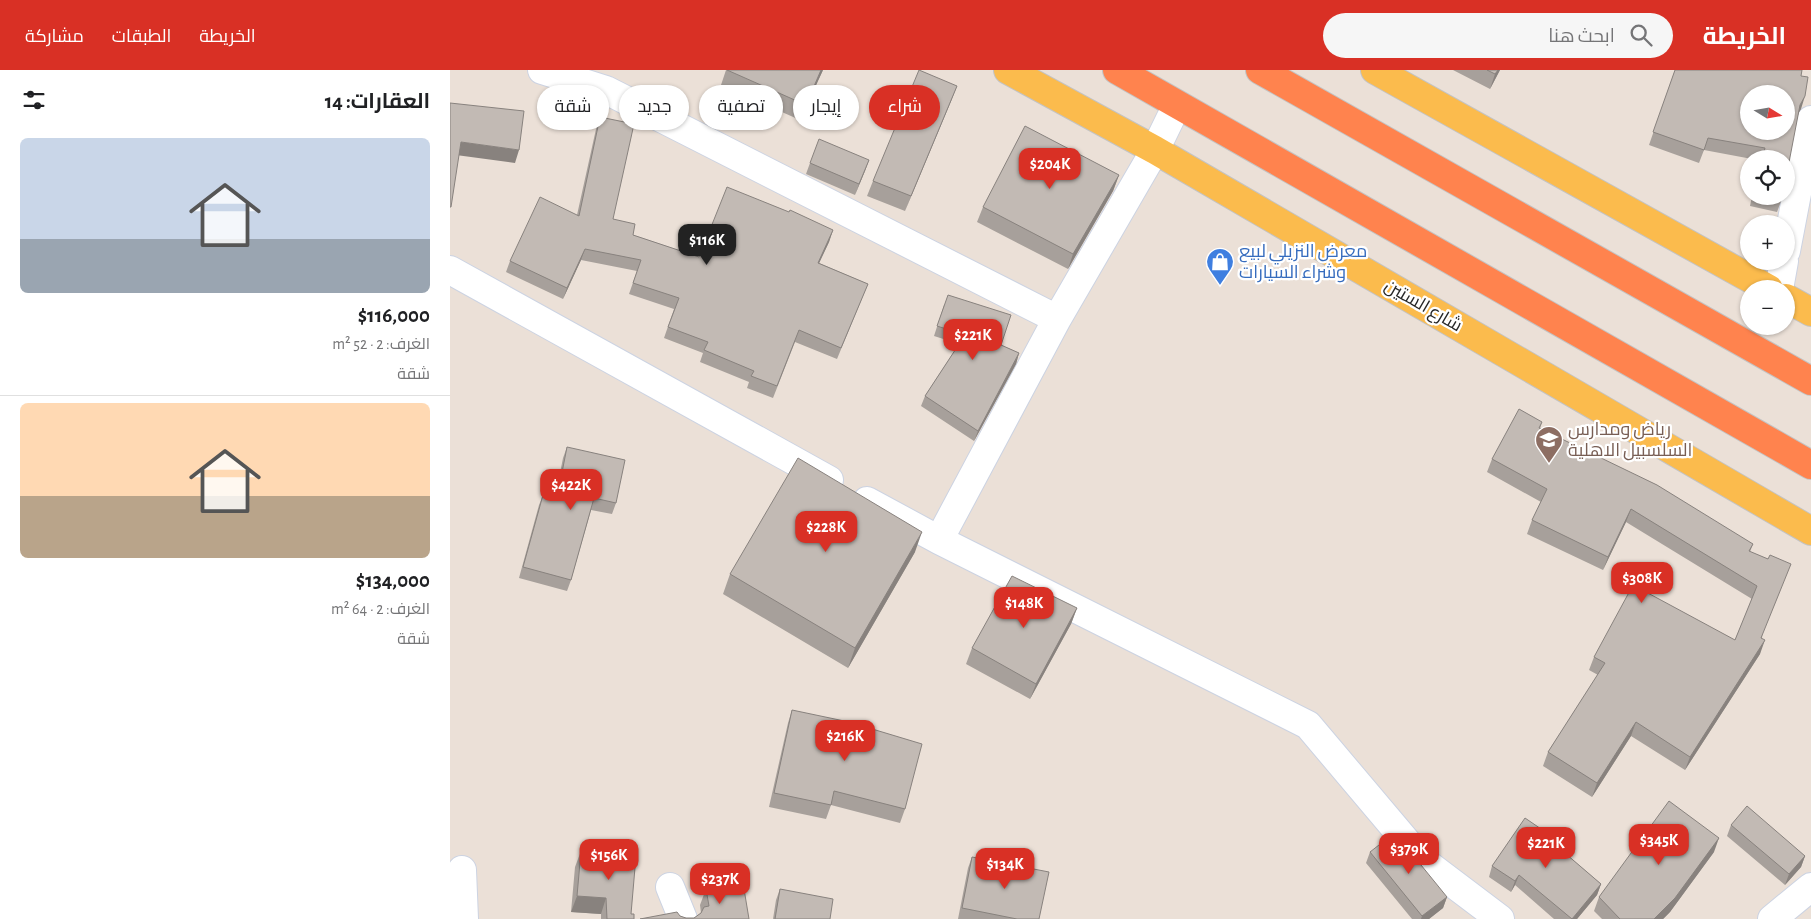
<!DOCTYPE html>
<html lang="ar">
<meta charset="utf-8">
<style>
:root{--surface:#fff;--page:#f6f6f6;--text:#202124;--muted:#757577;--line:#e0e0e0;--accent:#d93025}
body{margin:0;font-family:"Alegreya Sans",Cairo,sans-serif;background:var(--page);color:var(--text);direction:rtl;height:100vh;display:flex;flex-direction:column;font-size:19px;white-space:nowrap}
*{box-sizing:border-box;margin:0}
p{font-size:16px;color:var(--muted)}
.icon{flex:none;width:28px;height:28px;fill:none;stroke:currentColor;stroke-width:2;stroke-linecap:round;stroke-linejoin:round}
.map{position:relative;flex:1;overflow:hidden;direction:ltr}
.sheet{display:flex;flex-direction:column;background:var(--surface);width:450px}
.sheet>*{flex:none}
.hud{position:absolute;left:15px;top:15px;width:475px;height:45px;direction:rtl;display:flex;gap:10px}
.needle{width:32px;rotate:101deg}
.tools{position:absolute;left:1290px;top:15px;display:grid;gap:10px}
.tools a{display:grid;place-items:center;width:55px;height:55px;border-radius:50%;background:var(--surface);box-shadow:0 1px 4px #0004;font-size:25px}
.price{position:absolute;translate:-50% -42px;padding:0 11px;border-radius:10px;background:var(--accent);color:#fff;font-size:16px;line-height:32px;filter:drop-shadow(0 1px 2px #0008)}
.price::after{content:'';position:absolute;left:50%;top:30px;width:15px;height:11px;margin-left:-8px;background:inherit;clip-path:polygon(0 0,100% 0,50% 100%)}
.price.on{background:#222;color:#fff}
ul{padding:0;list-style:none}
li{display:grid;align-content:center;gap:10px;height:265px;padding:0 20px}
li+li{border-top:1px solid var(--line)}
li span{display:grid;place-items:center;height:155px;border-radius:8px;color:#555}
li>.icon{margin-inline-start:auto}
span .icon{width:90px;height:90px;fill:#fffc;stroke-width:1}
li b{font-size:21px}
h2{display:flex;justify-content:space-between;align-items:center;height:60px;padding:0 20px;font-size:21px}
.tag{padding:0 18px;border-radius:22px;background:var(--surface);box-shadow:0 1px 4px #0004;font-size:18px;line-height:45px}
.tag.on{background:var(--accent);color:#fff}
header{display:flex;align-items:center;gap:30px;box-sizing:border-box;height:70px;padding:0 25px;background:var(--accent);color:#fff}
header strong{font-size:24px}
nav{display:flex;gap:28px;margin-inline-start:auto;font-size:18px}
.search{width:350px;height:45px;background:var(--page);display:flex;align-items:center;gap:12px;box-sizing:border-box;padding:0 18px;border-radius:28px;color:var(--muted);font-size:19px}
main{display:flex;flex:1;min-height:0}
.map>svg:first-child{display:block}
.lines{fill:none;stroke-linecap:round;stroke-linejoin:round}
.street-casing{stroke:#ccd3e2;stroke-width:30}
.primary-casing{stroke:#c3c3c3;stroke-width:30}
.highway-casing{stroke:#c3c3c3;stroke-width:30}
.street{stroke:#fff;stroke-width:28}
.primary{stroke:#fbbb4d;stroke-width:28}
.highway{stroke:#ff834e;stroke-width:28}
.wall{fill:#a7a09b}
.shaded-wall{fill:#88827e}
.building{fill:#c2bab4;stroke:#88827e;fill-rule:evenodd}
.labels{text-anchor:middle;dominant-baseline:central;stroke-width:4.5;stroke-linejoin:round;paint-order:stroke}
.shop-label{font-size:18px;fill:#366cbe;stroke:#fff;text-anchor:start}
.street-label{font-size:18px;fill:#272727;stroke:#fff}
.education-label{font-size:18px;fill:#785e54;stroke:#fff;text-anchor:start}
</style>
<header>
<strong>الخريطة</strong>
<div class="search"><svg class="icon" aria-label="search" viewBox="0 0 24 24"><circle cx="10" cy="10" r="6"/><path d="M15 15l6 6"/></svg>ابحث هنا</div>
<nav><a>الخريطة</a><a>الطبقات</a><a>مشاركة</a></nav>
</header>
<main>
<div class="map">
<svg width="1361" height="849" viewBox="0 0 1361 849">
<rect width="100%" height="100%" fill="#ebe0d7"/>
<g class="lines">
<defs>
<path id="street" d="M92 0 156 20 607 249
M1336 181 1361 50
M0 200 379 410
M1329 219 1334 191
M417 431 489 470 858 655 972 790 1050 849
M489 470 607 249 705 80 727 35
M12 800 14 849
M220 817 233 849
M1322 849 1361 817"/>
<path id="primary" d="M558 0 705 80 1361 461
M925 0 1319 219
M1336 228 1361 242"/>
<path id="highway" d="M667 0 1361 395
M810 0 1361 311"/>
</defs>
<!-- street casing -->
<use href="#street" class="street-casing"/>
<!-- primary casing -->
<use href="#primary" class="primary-casing"/>
<!-- highway casing -->
<use href="#highway" class="highway-casing"/>
<!-- street -->
<use href="#street" class="street"/>
<!-- primary -->
<use href="#primary" class="primary"/>
<!-- highway -->
<use href="#highway" class="highway"/>
</g>
<!-- wall -->
<path class="wall" d="M276 0H373L350 50 271 15Z
M1003 0H1050L1040 19Z
M1225 0 1351 6V39L1349 42 1336 89H1302L1254 80 1249 93 1199 75Z
M507 16 501 31 455 141 417 126 423 111Z
M150 47 163 149 183 165 249 187 383 160 379 172 369 193 418 214 387 289 345 272 323 328 297 318 299 312 250 292 253 283 214 268 224 239 179 224 187 201 131 190 113 229 56 202 60 191 127 145 146 59Z
M419 90 405 125 356 104 360 93Z
M669 105 663 121 618 199 527 152 533 137Z
M1302 126H1333L1327 142 1300 136Z
M494 235 551 275 569 283 566 294 524 371 471 336 475 326 509 274 484 266Z
M1092 352 1090 359 1303 474 1300 482 1318 489 1312 568 1310 584 1235 700 1181 666 1142 727 1093 696 1098 682 1148 605 1139 600 1144 587 1285 570 1302 529 1176 452 1153 500 1077 464 1082 450 1091 432 1037 402 1042 389Z
M117 377 166 433 162 444 141 440 121 510 117 521 69 508 89 435 93 425 105 428 113 388Z
M465 482 398 598 273 524 280 504Z
M627 538 621 554 580 629 516 594 522 578Z
M342 640 455 739 450 753 381 735 376 749 319 737 338 653Z
M1281 755 1355 786 1351 797 1335 815 1277 766Z
M1096 767 1151 814 1147 825 1127 849H1104L1065 815 1061 822 1039 807 1042 796Z
M131 781 181 844 184 849H151V844L121 842 125 797Z
M920 782 997 827 993 838 979 849H962L916 793Z
M1264 782 1220 842 1213 849H1152L1144 841 1149 827Z
M522 787 589 849H508L518 798Z
M256 819 299 849H190L230 846 236 848H244L251 843 250 835Z
M330 819 380 849H323L326 830Z"/>
<!-- shaded-wall -->
<path class="shaded-wall" d="M371 0H373L350 50 356 35Z
M1048 0H1050L1040 19 1045 4Z
M507 16 501 31 455 141 461 126Z
M1355 26 1351 39 1346 47 1350 35Z
M11 72 69 80 65 93 6 85Z
M419 90 415 101 405 125 409 114Z
M669 105 663 121 618 199 623 184Z
M383 160 379 172 364 204 368 193Z
M135 179 131 190 113 229 117 218Z
M569 283 566 294 524 371 528 361Z
M1181 439 1176 452 1153 500 1158 487Z
M472 462 465 482 398 598 405 578Z
M627 538 621 554 580 629 586 614Z
M1315 570 1310 584 1235 700 1240 687Z
M1186 652 1181 666 1142 727 1147 713Z
M1269 768 1264 782 1220 842 1213 849H1204Z
M1355 786 1351 797 1335 815 1339 804Z
M1069 805 1065 815 1061 822 1065 811Z
M1151 814 1147 825 1127 849H1122Z
M127 826 156 828 151 844 121 842Z
M997 827 993 838 979 849H971L972 846Z"/>
<!-- building -->
<path class="building" d="M277 0H371L356 35Z
M469 0 507 16 461 126 423 111Z
M1037 0H1048L1045 4Z
M1225 0H1352L1351 6 1358 7 1355 26 1350 35 1336 108V89H1312L1315 78 1258 68 1254 80 1203 62ZM1299 24H1336V61H1299Z
M0 33 74 41 69 80 11 72 1 137H0Z
M150 47 184 54 163 149 185 154 183 165 249 187 277 117 339 142 340 140 383 160 368 193 418 214 391 278 349 260 327 316 301 306 304 301 254 280 258 272 218 257 229 228 183 213 191 190 135 179 117 218 60 191 90 127 129 146Z
M575 56 669 105 623 184 533 137Z
M369 69 419 90 409 114 360 93Z
M1315 126H1333L1332 130Z
M498 225 561 245 551 275 569 283 528 361 475 326 515 265 487 256Z
M1069 339 1092 352 1089 358 1207 415 1303 474 1299 481 1318 489 1320 485 1341 494 1311 568 1315 570 1240 687 1186 652 1147 713 1098 682 1155 593 1144 587 1183 515 1285 570 1307 516 1181 439 1158 487 1082 450 1097 419 1042 389Z
M117 377 175 390 166 433 144 428 121 510 73 497 93 425 107 428Z
M348 388 472 462 405 578 280 504Z
M562 506 627 538 586 614 522 578Z
M342 640 399 652 472 674 455 739 384 721 381 735 324 723Z
M1219 731 1269 768 1225 828 1204 849H1170L1149 827Z
M1297 736 1355 786 1339 804 1281 755Z
M1075 748 1097 763 1095 766 1151 814 1122 849 1069 805 1065 811 1042 796Z
M943 764 964 789 971 795 997 827 972 846 920 782Z
M131 781 186 786 181 844H184V849H157L156 828 127 826Z
M522 787 599 802 589 849H567L512 838Z
M293 813 299 849H190L227 842 230 846 236 848H244L251 843 254 837 259 836 256 819Z
M330 819 383 829 380 849H325Z"/>
<!-- icons -->
<defs>
<symbol id="shop-pin" viewBox="-11 -11 22 30"><path d="M0 17L-7.5 6A9.5 9.5 0 1 1 7.5 6Z" fill="#3f7fe0" stroke="#fff"/><path d="M-5-2.5h2.3a2.7 3.5 0 0 1 5.4 0H5L5.5 6h-11ZM-1.5-2.5h3a1.5 2.3 0 0 0-3 0Z" fill="#fff"/></symbol>
<symbol id="school-pin" viewBox="-11 -11 22 30"><path d="M0 17L-7.5 6A9.5 9.5 0 1 1 7.5 6Z" fill="#8d6e63" stroke="#fff"/><path d="M0-5L7-2L0 1L-7-2ZM-4 1L0 2.5L4 1V4Q0 6-4 4Z" fill="#fff"/></symbol>
</defs>
<g fill-rule="evenodd">
<use href="#shop-pin" x="754" y="176" width="32" height="43"/>
<use href="#school-pin" x="1083" y="354" width="32" height="43"/>
</g>
<g class="labels">
<!-- shop labels -->
<g class="shop-label">
<text x="789" y="182">معرض النزيلي لبيع<tspan x="789" dy="21">وشراء السيارات</tspan></text>
</g>
<!-- street labels -->
<g class="street-label">
<text transform="translate(973 236) rotate(30)">شارع الستين</text>
</g>
<!-- education labels -->
<g class="education-label">
<text x="1118" y="360">رياض ومدارس<tspan x="1118" dy="21">السلسبيل الاهلية</tspan></text>
</g>
</g>
</svg>
<div class="tools">
<a><svg class="needle" viewBox="-14 -14 28 28"><path d="M0-13l5 13h-10z" fill="#e53935"/><path d="M0 13l5-13h-10z" fill="#757577"/></svg></a>
<a><svg class="icon" aria-label="locate" viewBox="0 0 24 24"><circle cx="12" cy="12" r="6"/><path d="M12 2v4M12 18v4M2 12h4M18 12h4"/></svg></a>
<a>+</a>
<a>−</a>
</div>
<b class="price" style="left:600px;top:120px">$204K</b>
<b class="price on" style="left:257px;top:196px">$116K</b>
<b class="price" style="left:523px;top:291px">$221K</b>
<b class="price" style="left:121px;top:441px">$422K</b>
<b class="price" style="left:376px;top:483px">$228K</b>
<b class="price" style="left:1192px;top:534px">$308K</b>
<b class="price" style="left:574px;top:559px">$148K</b>
<b class="price" style="left:395px;top:692px">$216K</b>
<b class="price" style="left:1209px;top:796px">$345K</b>
<b class="price" style="left:1096px;top:799px">$221K</b>
<b class="price" style="left:959px;top:805px">$379K</b>
<b class="price" style="left:159px;top:811px">$156K</b>
<b class="price" style="left:555px;top:820px">$134K</b>
<b class="price" style="left:270px;top:835px">$237K</b>
<div class="hud">
<a class="tag on">شراء</a>
<a class="tag">إيجار</a>
<a class="tag">تصفية</a>
<a class="tag">جديد</a>
<a class="tag">شقة</a>
</div>
</div>
<section class="sheet">
<h2>العقارات: 14<svg class="icon" aria-label="filters" viewBox="0 0 24 24"><path d="M4 7h16M4 17h16"/><circle cx="9" cy="7" r="2"/><circle cx="15" cy="17" r="2"/></svg></h2>
<ul>
<li><span style="background:linear-gradient(#c9d6e8 65%,#9aa5b1 0)"><svg class="icon" aria-label="home" viewBox="0 0 24 24"><path d="M3 11l9-7 9 7M6 9v11h12V9"/></svg></span><div><b>$116,000</b><p>الغرف: 2 · 52 m²</p><p>شقة</p></div></li>
<li><span style="background:linear-gradient(#ffd9b3 60%,#b9a48a 0)"><svg class="icon" aria-label="home" viewBox="0 0 24 24"><path d="M3 11l9-7 9 7M6 9v11h12V9"/></svg></span><div><b>$134,000</b><p>الغرف: 2 · 64 m²</p><p>شقة</p></div></li>
</ul>
</section>
</main>
